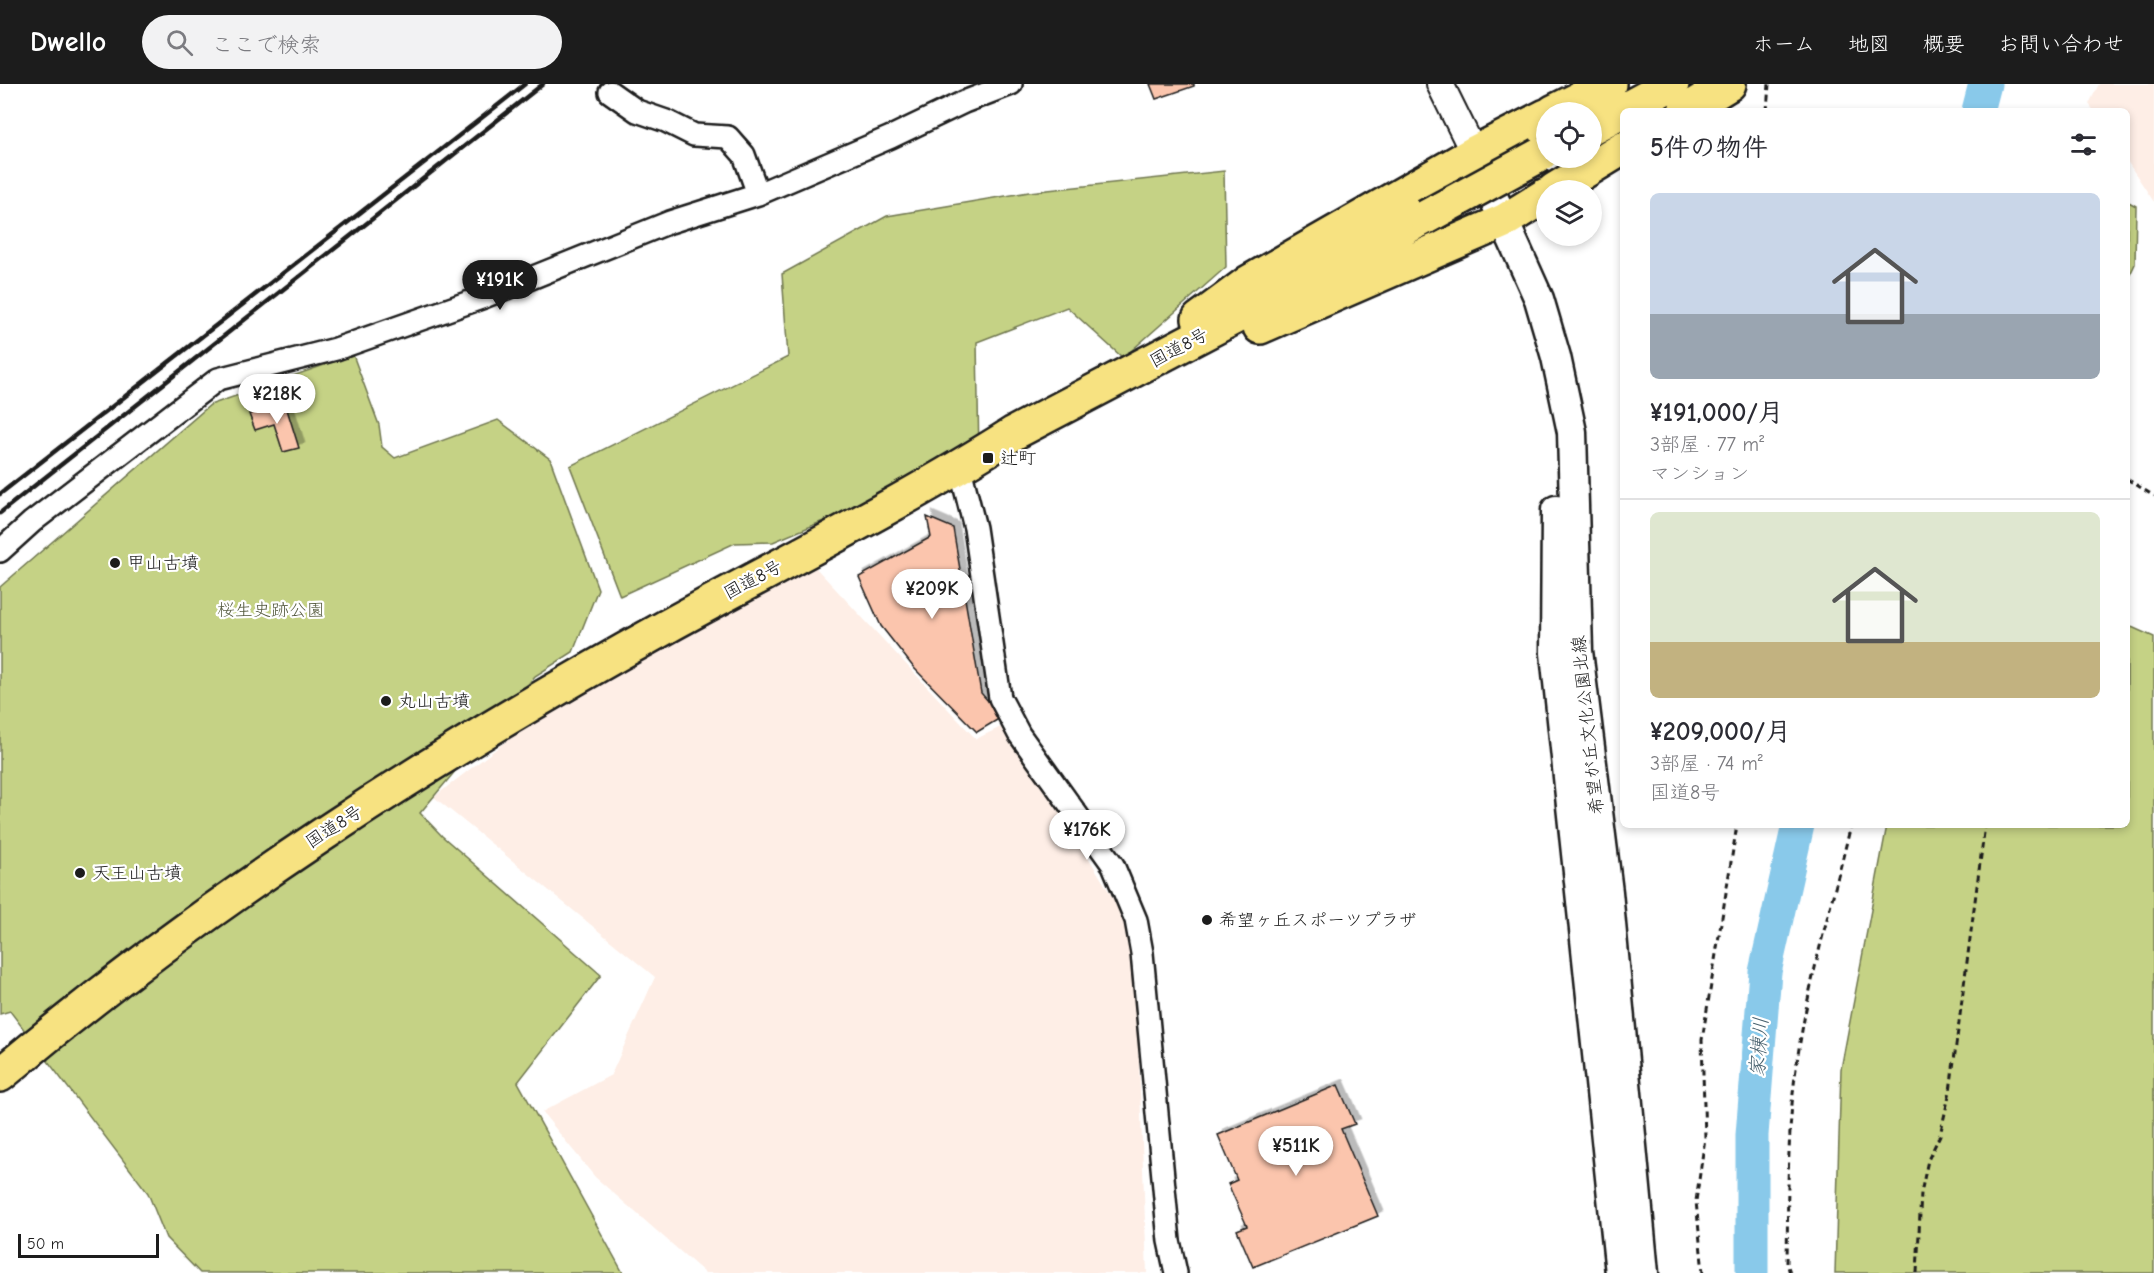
<!DOCTYPE html>
<html lang="ja">
<meta charset="utf-8">
<style>
:root{--surface:#fff;--page:#f2f2f3;--text:#2b2b33;--muted:#7c7c81;--line:#e1e1e2;--accent:#1c1c1c}
body{margin:0;font-family:"Comic Neue","Klee One",sans-serif;background:var(--page);color:var(--text);height:100vh;display:flex;flex-direction:column;font-size:22px;white-space:nowrap}
*{box-sizing:border-box;margin:0}
p{font-size:20px;color:var(--muted)}
.icon{flex:none;width:33px;height:33px;fill:none;stroke:currentColor;stroke-width:2;stroke-linecap:round;stroke-linejoin:round}
.map{position:relative;flex:1;overflow:hidden}
.side{position:absolute;left:1620px;top:24px;width:510px;height:720px;display:flex;flex-direction:column;background:var(--surface);border-radius:9px;box-shadow:0 3px 9px #0003}
.side>*{flex:none}
.controls{position:absolute;left:1536px;top:18px;display:grid;gap:12px}
.controls a{display:grid;place-items:center;width:66px;height:66px;border-radius:50%;background:var(--surface);box-shadow:0 3px 9px #0003;font-size:30px}
.scale{position:absolute;left:18px;bottom:15px;width:141px;box-sizing:border-box;padding-left:6px;border:3px solid #1c1c1c;border-top:0;font-size:16px;line-height:21px;white-space:nowrap;color:#1c1c1c;-webkit-text-stroke:4px #fff;paint-order:stroke}
.price{position:absolute;translate:-50% -51px;padding:0 14px;border-radius:21px;background:#fff;color:#222;font-size:20px;line-height:39px;filter:drop-shadow(0 2px 3px #0008)}
.price::after{content:'';position:absolute;left:50%;top:36px;width:18px;height:14px;margin-left:-9px;background:inherit;clip-path:polygon(0 0,100% 0,50% 100%)}
.price.on{background:var(--accent);color:#fff}
ul{padding:0;list-style:none}
li{display:grid;align-content:center;gap:12px;height:318px;padding:0 30px}
li+li{border-top:2px solid var(--line)}
li span{display:grid;place-items:center;height:186px;border-radius:9px;color:#555}
li>.icon{margin-inline-start:auto}
span .icon{width:108px;height:108px;fill:#fffc;stroke-width:1}
li b{font-size:26px}
h2{display:flex;justify-content:space-between;align-items:center;height:72px;padding:0 30px;font-size:26px}
header{display:flex;align-items:center;gap:36px;box-sizing:border-box;height:84px;padding:0 30px;background:var(--accent);color:#fff}
header strong{font-size:28px}
nav{display:flex;gap:33px;margin-inline-start:auto;font-size:21px}
.search{width:420px;height:54px;background:var(--page);display:flex;align-items:center;gap:15px;box-sizing:border-box;padding:0 21px;border-radius:33px;color:var(--muted);font-size:22px}
.map>svg:first-child{display:block}
.built{fill:#feeee6}
.green{fill:#c5d285;stroke:#707750;stroke-width:1.5}
.lines{fill:none;stroke-linecap:round;stroke-linejoin:round}
.river{stroke:#89c9ea;stroke-width:33}
.building{fill:#fbc5ad;stroke:#1c1c1c;stroke-width:1.5;filter:url(#shadow)}
.minor-casing{stroke:#1c1c1c;stroke-width:26}
.tertiary-casing{stroke:#1c1c1c;stroke-width:30}
.secondary-casing{stroke:#1c1c1c;stroke-width:33}
.trunk-casing{stroke:#1c1c1c;stroke-width:38}
.path{stroke:#1c1c1c;stroke-width:3;stroke-dasharray:6 4.5;stroke-linecap:butt}
.minor{stroke:#fff;stroke-width:21}
.tertiary{stroke:#fff;stroke-width:26}
.secondary{stroke:#fff;stroke-width:28}
.trunk{stroke:#f7e281;stroke-width:33}
.rail{stroke:#1c1c1c;stroke-width:4.5}
.trunk-bridge-casing{stroke:#1c1c1c;stroke-width:38;stroke-linecap:butt}
.trunk-bridge{stroke:#f7e281;stroke-width:33}
.poi-dot{fill:#1c1c1c;stroke:#fff;stroke-width:2}
.labels{text-anchor:middle;dominant-baseline:central;stroke-width:4.5;stroke-linejoin:round;paint-order:stroke}
.street-label{font-size:18px;fill:#1c1c1c;stroke:#fff}
.poi-label{font-size:18px;fill:#1c1c1c;stroke:#fff;text-anchor:start}
.park-label{font-size:18px;fill:#575c41;stroke:#fff}
.water-label{font-size:20px;font-style:italic;fill:#48616e;stroke:#fff}
</style>
<header>
<strong>Dwello</strong>
<div class="search"><svg class="icon" aria-label="search" viewBox="0 0 24 24"><circle cx="10" cy="10" r="6"/><path d="M15 15l6 6"/></svg>ここで検索</div>
<nav><a>ホーム</a><a>地図</a><a>概要</a><a>お問い合わせ</a></nav>
</header>
<div class="map">
<svg width="2154" height="1189" viewBox="0 0 2154 1189">
<defs>
<filter id="shadow"><feDropShadow dx="5.5" dy="-5.5" stdDeviation="0" flood-color="#0004"/></filter>
</defs>
<rect width="100%" height="100%" fill="#fff"/>
<filter id="ink" filterUnits="userSpaceOnUse"><feTurbulence type="fractalNoise" baseFrequency=".0167" numOctaves="2"/><feDisplacementMap in="SourceGraphic" scale="12" xChannelSelector="R" yChannelSelector="G"/><feConvolveMatrix kernelMatrix="1 2 1 2 8 2 1 2 1" color-interpolation-filters="sRGB"/></filter>
<g filter="url(#ink)">
<!-- built -->
<path class="built" d="M2099 0H2154V118L2127 77V27H2094L2089 20Z
M815 483 976 655 1007 640 1124 832 1135 875 1147 1189H705L595 1093 542 1028 611 991 655 893 434 713 540 631 761 509Z"/>
<!-- green -->
<path class="green" d="M1224 87 1226 183 1123 274 1067 223 977 258 979 372 773 458 735 459 620 512 570 382 788 273 782 190 887 132 1029 108Z
M2127 117 2136 122 2135 180 2127 197Z
M353 271 379 341 382 363 395 374 498 336 550 375 598 505 573 568 535 592 420 729 442 752 601 891 518 998 623 1189H200L166 1154 148 1109 10 927 0 930V503L210 321Z
M2127 541 2154 553V1189H1835L1841 985 1887 741H2127Z"/>
<g class="lines">
<!-- river -->
<path class="river" d="M1978 27 1985 0
M1752 1189V1051L1765 888 1798 741"/>
</g>
<!-- building -->
<path class="building" d="M1150 0H1194V2L1156 15Z
M285 319 299 364 283 368 274 340 255 346 249 330Z
M927 433 953 444 981 609 1002 633 977 648 914 584 881 542 859 493 931 453Z
M1338 1001 1355 1040 1341 1045 1378 1132 1253 1183 1237 1146 1247 1142 1228 1100 1237 1096 1218 1051Z"/>
<g class="lines">
<defs>
<path id="minor" d="M610 8 637 27 666 37 694 51 728 53 744 71 758 110
M960 384 975 444 1000 614 1019 650 1113 781 1136 836 1142 869 1169 1157 1176 1189
M0 467 32 438 218 295 336 265 484 213 670 138 758 110 891 53 964 18 1011 0"/>
<path id="tertiary" d="M1440 0 1474 69"/>
<path id="secondary" d="M1478 79 1539 215 1556 273 1572 348 1578 567 1608 808 1644 1189
M1556 426 1555 569 1620 1189"/>
<path id="trunk" d="M1685 27 1729 0
M1553 28 1609 0
M1592 43 1672 0
M1554 106 1623 64
M1199 235 1249 198 1474 69 1546 32
M1260 243 1504 137 1546 111
M0 991C206 818 431 673 666 543 782 479 902 420 1014 349L1426 133"/>
</defs>
<!-- minor casing -->
<use href="#minor" class="minor-casing"/>
<!-- tertiary casing -->
<use href="#tertiary" class="tertiary-casing"/>
<!-- secondary casing -->
<use href="#secondary" class="secondary-casing"/>
<!-- trunk casing -->
<use href="#trunk" class="trunk-casing"/>
<!-- path -->
<path class="path" d="M1767 27 1769 0
M2127 395 2154 412
M1703 1189 1696 1117 1705 1054 1702 956 1737 741
M1790 1189 1787 1179C1788 1112 1787 1044 1797 978 1808 898 1832 819 1851 741
M1917 1189 1921 1109 1928 1076 1940 1051 1950 1007 1985 741"/>
<!-- minor -->
<use href="#minor" class="minor"/>
<!-- tertiary -->
<use href="#tertiary" class="tertiary"/>
<!-- secondary -->
<use href="#secondary" class="secondary"/>
<!-- trunk -->
<use href="#trunk" class="trunk"/>
<!-- rail -->
<path class="rail" d="M0 410 525 0
M0 429 543 0"/>
<defs>
<path id="trunk-bridge" d="M1426 133 1540 71"/>
</defs>
<!-- trunk-bridge casing -->
<use href="#trunk-bridge" class="trunk-bridge-casing"/>
<!-- trunk-bridge -->
<use href="#trunk-bridge" class="trunk-bridge"/>
</g>
</g>
<!-- markers -->
<g class="poi-dot">
<rect x="982" y="368" width="12" height="12" rx="3"/>
<circle cx="115" cy="479" r="6"/>
<circle cx="386" cy="617" r="6"/>
<circle cx="80" cy="789" r="6"/>
<circle cx="1207" cy="836" r="6"/>
</g>
<g class="labels">
<!-- street labels -->
<g class="street-label">
<text transform="translate(1179 264) rotate(-28)">国道8号</text>
<text transform="translate(753 496) rotate(-28)">国道8号</text>
<text transform="translate(1588 641) rotate(-96)">希望が丘文化公園北線</text>
<text transform="translate(334 743) rotate(-33)">国道8号</text>
</g>
<!-- poi labels -->
<g class="poi-label">
<text x="1000" y="374">辻町</text>
<text x="127" y="479">甲山古墳</text>
<text x="398" y="617">丸山古墳</text>
<text x="92" y="789">天王山古墳</text>
<text x="1219" y="836">希望ヶ丘スポーツプラザ</text>
</g>
<!-- park labels -->
<g class="park-label">
<text x="271" y="526">桜生史跡公園</text>
</g>
<!-- water labels -->
<g class="water-label">
<text transform="translate(1759 963) rotate(-86)">家棟川</text>
</g>
</g>
</svg>
<div class="controls">
<a><svg class="icon" aria-label="locate" viewBox="0 0 24 24"><circle cx="12" cy="12" r="6"/><path d="M12 2v4M12 18v4M2 12h4M18 12h4"/></svg></a>
<a><svg class="icon" aria-label="layers" viewBox="0 0 24 24"><path d="M12 4l9 5-9 5-9-5zM3 14l9 5 9-5"/></svg></a>
</div>
<div class="scale">50 m</div>
<b class="price on" style="left:500px;top:227px">¥191K</b>
<b class="price" style="left:277px;top:341px">¥218K</b>
<b class="price" style="left:932px;top:536px">¥209K</b>
<b class="price" style="left:1087px;top:777px">¥176K</b>
<b class="price" style="left:1296px;top:1093px">¥511K</b>
<section class="side">
<h2>5件の物件<svg class="icon" aria-label="filters" viewBox="0 0 24 24"><path d="M4 7h16M4 17h16"/><circle cx="9" cy="7" r="2"/><circle cx="15" cy="17" r="2"/></svg></h2>
<ul>
<li><span style="background:linear-gradient(#c9d6e8 65%,#9aa5b1 0)"><svg class="icon" aria-label="home" viewBox="0 0 24 24"><path d="M3 11l9-7 9 7M6 9v11h12V9"/></svg></span><div><b>¥191,000/月</b><p>3部屋 · 77 m²</p><p>マンション</p></div></li>
<li><span style="background:linear-gradient(#dfe7d0 70%,#c2b280 0)"><svg class="icon" aria-label="home" viewBox="0 0 24 24"><path d="M3 11l9-7 9 7M6 9v11h12V9"/></svg></span><div><b>¥209,000/月</b><p>3部屋 · 74 m²</p><p>国道8号</p></div></li>
</ul>
</section>
</div>
